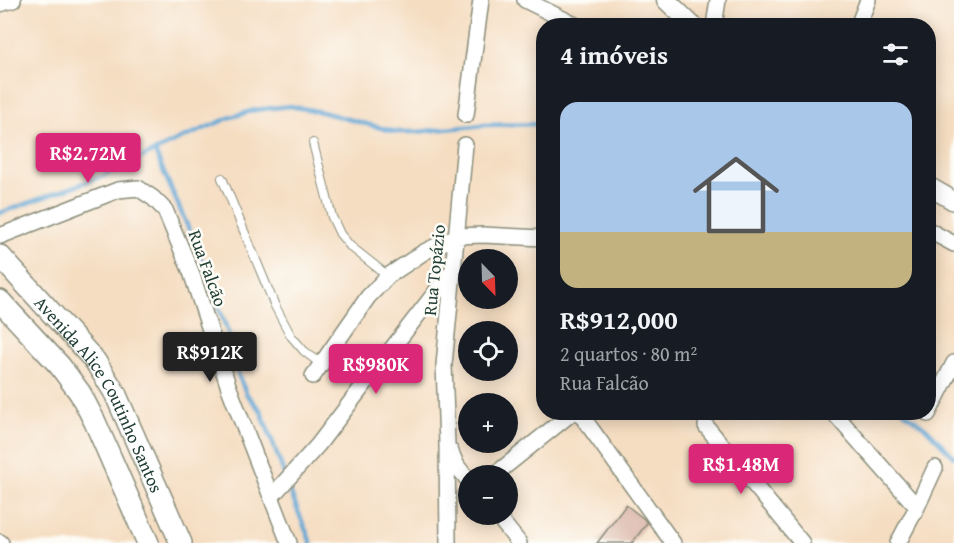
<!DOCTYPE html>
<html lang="pt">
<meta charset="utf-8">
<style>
:root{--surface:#171b24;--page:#20242c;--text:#f1f3f6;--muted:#9ea1a6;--accent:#db2777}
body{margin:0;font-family:"Gentium Book Plus",serif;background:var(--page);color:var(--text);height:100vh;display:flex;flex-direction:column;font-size:22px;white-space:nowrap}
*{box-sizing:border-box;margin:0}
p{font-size:20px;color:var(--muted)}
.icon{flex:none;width:33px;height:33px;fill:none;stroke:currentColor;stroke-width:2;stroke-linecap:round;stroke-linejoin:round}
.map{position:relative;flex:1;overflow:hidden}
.side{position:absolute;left:536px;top:18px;width:400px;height:402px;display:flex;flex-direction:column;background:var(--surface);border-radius:24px;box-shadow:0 3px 15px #0003}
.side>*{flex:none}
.needle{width:39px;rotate:157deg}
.fabs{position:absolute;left:458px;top:249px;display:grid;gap:12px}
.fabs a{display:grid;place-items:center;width:60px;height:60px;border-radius:50%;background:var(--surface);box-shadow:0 3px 15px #0003;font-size:30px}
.price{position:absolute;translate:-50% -51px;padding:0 14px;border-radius:6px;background:var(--accent);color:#fff;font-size:20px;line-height:39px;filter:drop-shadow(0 2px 3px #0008)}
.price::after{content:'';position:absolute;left:50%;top:36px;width:18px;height:14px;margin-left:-9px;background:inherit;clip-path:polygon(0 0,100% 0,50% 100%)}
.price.active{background:#222;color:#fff}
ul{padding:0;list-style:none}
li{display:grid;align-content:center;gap:12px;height:318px;padding:0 24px}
li span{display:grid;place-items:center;height:186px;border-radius:18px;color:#555}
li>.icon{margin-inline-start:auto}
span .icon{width:108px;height:108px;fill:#fffc;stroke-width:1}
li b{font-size:26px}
h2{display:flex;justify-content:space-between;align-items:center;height:72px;padding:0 24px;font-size:26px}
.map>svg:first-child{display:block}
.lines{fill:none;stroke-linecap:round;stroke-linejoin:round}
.stream{stroke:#5da4d3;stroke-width:4.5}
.building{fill:#d0a090}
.service-casing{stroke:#8a8d7a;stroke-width:10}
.minor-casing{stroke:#8a8d7a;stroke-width:18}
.tertiary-casing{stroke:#8a8d7a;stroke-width:21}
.secondary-casing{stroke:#8a8d7a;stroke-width:24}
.service{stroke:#fff;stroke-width:8}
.minor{stroke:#fff;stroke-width:15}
.tertiary{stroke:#fff;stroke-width:18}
.secondary{stroke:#fff;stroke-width:21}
.labels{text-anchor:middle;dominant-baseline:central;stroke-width:5;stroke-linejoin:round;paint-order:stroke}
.street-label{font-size:18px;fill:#1f3d34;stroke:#fdfcf7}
</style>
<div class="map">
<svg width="954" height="543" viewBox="0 0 954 543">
<rect width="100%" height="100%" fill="#fdfcf7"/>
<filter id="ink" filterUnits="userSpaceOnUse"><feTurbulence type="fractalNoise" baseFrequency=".0167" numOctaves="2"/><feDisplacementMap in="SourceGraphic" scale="12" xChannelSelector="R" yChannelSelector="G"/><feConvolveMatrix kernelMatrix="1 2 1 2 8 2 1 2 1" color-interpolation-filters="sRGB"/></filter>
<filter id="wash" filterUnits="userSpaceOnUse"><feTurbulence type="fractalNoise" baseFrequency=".008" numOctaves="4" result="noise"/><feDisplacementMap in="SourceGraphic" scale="24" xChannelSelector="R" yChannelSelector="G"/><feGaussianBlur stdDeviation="1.35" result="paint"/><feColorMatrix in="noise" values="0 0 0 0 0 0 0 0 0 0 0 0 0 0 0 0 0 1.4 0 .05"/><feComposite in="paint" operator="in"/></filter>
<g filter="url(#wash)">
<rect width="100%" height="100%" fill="#f5ddc1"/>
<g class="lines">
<!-- stream -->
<path class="stream" d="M155 152 197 248 228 332 239 377 247 395 261 411 285 476
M0 213 103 176 176 141 231 117 255 110 290 106 322 112 396 132H416L484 125 543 124
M904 412 927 429 954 457
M287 484 311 543"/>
</g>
<g id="blocks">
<!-- building -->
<path class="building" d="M626 505 644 519 647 523 632 543H597Z"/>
</g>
</g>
<g filter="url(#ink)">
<use href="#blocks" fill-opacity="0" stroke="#8a8d7a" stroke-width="1.5"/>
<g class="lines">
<defs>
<path id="service" d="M313 143 332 217 340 234 350 246 388 276
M222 178 275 306 291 336 304 351 321 364"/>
<path id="minor" d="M525 0 577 26
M0 4 13 0
M714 26 718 0
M858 26 868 0
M466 115 481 0
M928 230 954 244
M0 236 118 190 138 188 153 198 165 210 191 272 229 388 289 543
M313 376 368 297 388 276 424 252 457 236 483 235 543 238
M579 412 673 543
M833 412 917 507
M928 414 954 363
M706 426 802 543
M450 450 457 466 468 480
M493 476 573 412
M272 496 318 445 366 382 452 271
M496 514 519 543
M0 542 1 543
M448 543 447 444 444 365 465 145
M898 543 917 507 935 468"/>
<path id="tertiary" d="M666 0 693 26
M928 186 954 201"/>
<g id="secondary">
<path id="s1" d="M0 256 95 361 115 393 181 543"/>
<path d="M0 301 60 366 80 393 95 422 148 543"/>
</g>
</defs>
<!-- service casing -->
<use href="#service" class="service-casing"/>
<!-- minor casing -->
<use href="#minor" class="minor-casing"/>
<!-- tertiary casing -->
<use href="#tertiary" class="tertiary-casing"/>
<!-- secondary casing -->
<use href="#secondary" class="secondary-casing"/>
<!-- service -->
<use href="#service" class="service"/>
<!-- minor -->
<use href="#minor" class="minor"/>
<!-- tertiary -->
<use href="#tertiary" class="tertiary"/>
<!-- secondary -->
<use href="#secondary" class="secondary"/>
</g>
</g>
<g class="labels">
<!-- street labels -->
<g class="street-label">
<text transform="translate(208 268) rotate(70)">Rua Falcão</text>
<text transform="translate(434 270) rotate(-84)">Rua Topázio</text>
<text stroke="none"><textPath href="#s1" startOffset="172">Avenida Alice Coutinho Santos</textPath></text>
</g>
</g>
</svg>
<div class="fabs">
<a><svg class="needle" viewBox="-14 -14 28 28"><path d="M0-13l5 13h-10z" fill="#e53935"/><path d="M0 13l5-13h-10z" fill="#9ea1a6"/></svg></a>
<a><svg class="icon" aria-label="locate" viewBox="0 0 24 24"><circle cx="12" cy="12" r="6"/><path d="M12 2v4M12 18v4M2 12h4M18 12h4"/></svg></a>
<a>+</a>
<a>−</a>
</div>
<b class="price" style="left:88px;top:184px">R$2.72M</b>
<b class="price active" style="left:210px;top:383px">R$912K</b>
<b class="price" style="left:376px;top:395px">R$980K</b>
<b class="price" style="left:741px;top:495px">R$1.48M</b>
<section class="side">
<h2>4 imóveis<svg class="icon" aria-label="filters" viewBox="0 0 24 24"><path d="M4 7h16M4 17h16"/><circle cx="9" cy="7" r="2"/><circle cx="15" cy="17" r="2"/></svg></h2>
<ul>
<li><span style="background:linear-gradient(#a9c7e8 70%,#c2b280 0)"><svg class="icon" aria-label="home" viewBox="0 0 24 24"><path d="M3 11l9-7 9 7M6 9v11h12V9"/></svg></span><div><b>R$912,000</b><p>2 quartos · 80 m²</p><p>Rua Falcão</p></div></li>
</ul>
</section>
</div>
